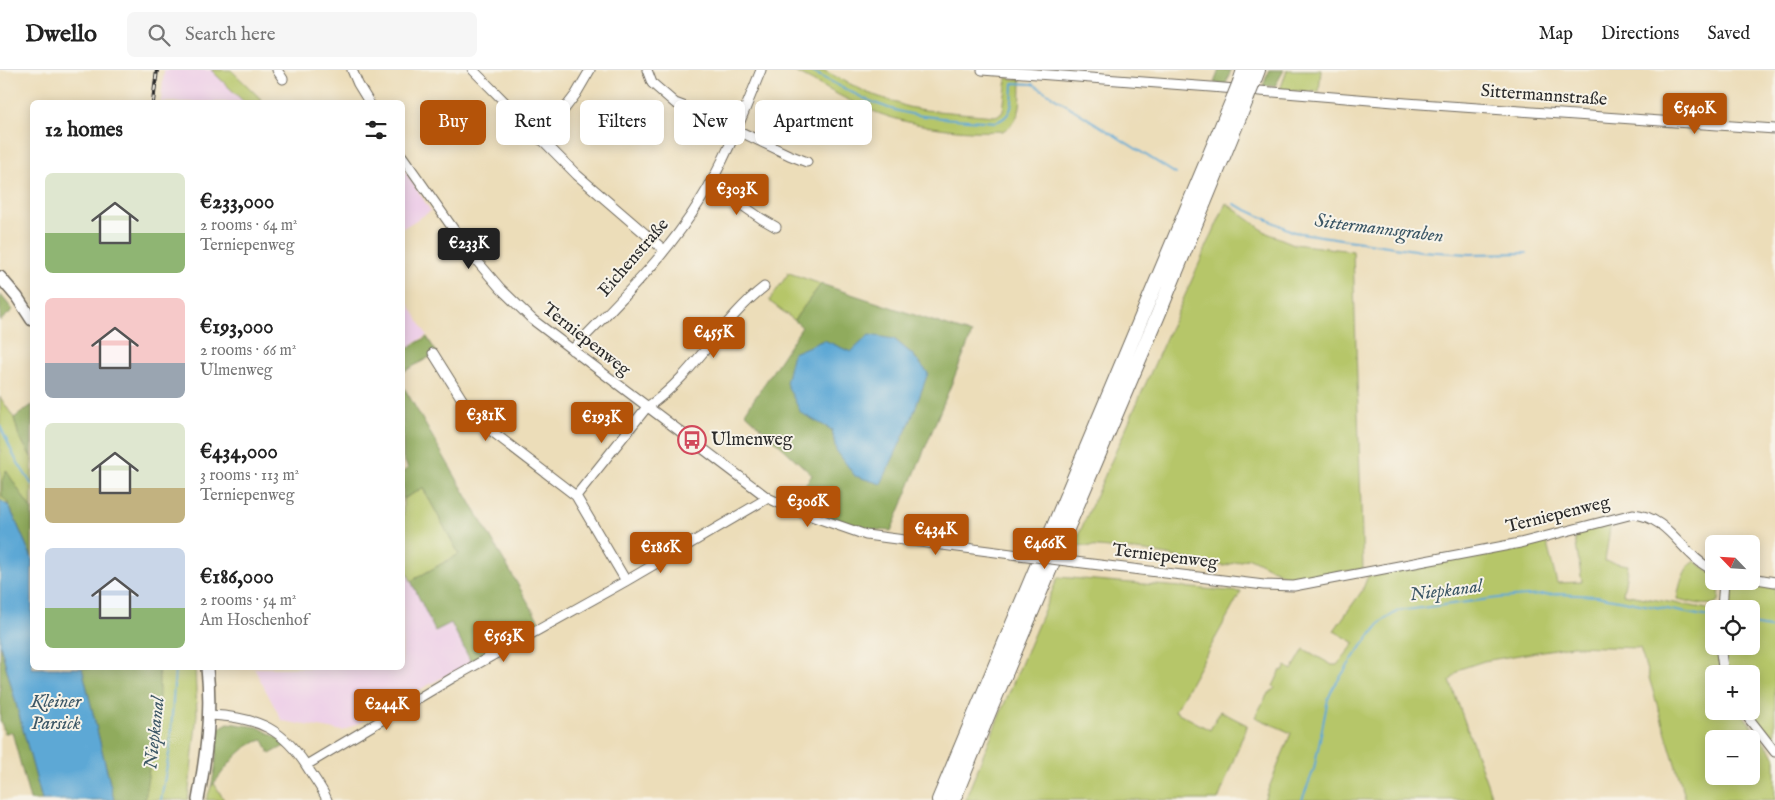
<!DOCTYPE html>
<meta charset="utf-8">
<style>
:root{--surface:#fff;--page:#f6f6f6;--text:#222;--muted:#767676;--line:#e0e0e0;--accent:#b45309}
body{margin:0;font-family:"IM FELL English",serif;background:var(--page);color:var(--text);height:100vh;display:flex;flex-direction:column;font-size:19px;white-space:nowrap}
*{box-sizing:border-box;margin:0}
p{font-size:16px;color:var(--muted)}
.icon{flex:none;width:28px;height:28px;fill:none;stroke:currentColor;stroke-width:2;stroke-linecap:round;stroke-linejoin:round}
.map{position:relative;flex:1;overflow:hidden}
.panel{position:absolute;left:30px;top:30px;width:375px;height:570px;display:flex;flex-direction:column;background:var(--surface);border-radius:8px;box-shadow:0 2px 12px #0003}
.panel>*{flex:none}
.top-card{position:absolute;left:420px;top:30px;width:475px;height:45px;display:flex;gap:10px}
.needle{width:32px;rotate:295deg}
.fabs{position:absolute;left:1705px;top:465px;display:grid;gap:10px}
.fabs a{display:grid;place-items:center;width:55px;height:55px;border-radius:8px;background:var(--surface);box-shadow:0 2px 12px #0003;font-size:25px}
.price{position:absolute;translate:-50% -42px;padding:0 11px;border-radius:5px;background:var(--accent);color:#fff;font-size:16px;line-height:32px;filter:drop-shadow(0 1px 2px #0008)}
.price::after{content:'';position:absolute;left:50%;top:30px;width:15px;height:11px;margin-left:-8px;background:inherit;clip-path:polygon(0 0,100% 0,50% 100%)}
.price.on{background:#222;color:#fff}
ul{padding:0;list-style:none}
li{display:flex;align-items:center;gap:15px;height:125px;padding:0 15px}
li span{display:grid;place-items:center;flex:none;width:140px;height:100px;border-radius:8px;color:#555}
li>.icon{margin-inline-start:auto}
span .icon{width:60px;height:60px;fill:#fffc;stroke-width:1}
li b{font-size:21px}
h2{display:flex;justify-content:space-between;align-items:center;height:60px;padding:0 15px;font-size:21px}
.pill{padding:0 18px;border-radius:8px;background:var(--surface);box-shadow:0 2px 12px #0003;font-size:18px;line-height:45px}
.pill.on{background:var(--accent);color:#fff}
header{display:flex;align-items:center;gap:30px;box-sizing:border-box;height:70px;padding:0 25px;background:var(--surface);border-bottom:1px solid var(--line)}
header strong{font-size:24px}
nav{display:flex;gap:28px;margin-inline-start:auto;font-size:18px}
.search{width:350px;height:45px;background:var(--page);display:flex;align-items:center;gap:12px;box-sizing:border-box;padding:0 18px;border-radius:8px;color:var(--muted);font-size:19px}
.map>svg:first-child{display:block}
.built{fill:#eed0e8}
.green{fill:#b6c669;stroke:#70784a;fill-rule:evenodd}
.forest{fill:#90ab5d;stroke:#5e6b44;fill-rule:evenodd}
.water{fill:#5da8d5;stroke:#446a80}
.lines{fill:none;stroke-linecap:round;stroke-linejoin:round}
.stream{stroke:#5da8d5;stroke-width:2}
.minor-casing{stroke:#6f695d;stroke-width:11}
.major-casing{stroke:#6f695d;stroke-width:14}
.highway-casing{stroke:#6f695d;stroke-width:16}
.minor{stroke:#fff;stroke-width:9}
.major{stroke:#fff;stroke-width:11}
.highway{stroke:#fff;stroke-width:14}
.rail-casing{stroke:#2b2b2b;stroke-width:4}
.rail{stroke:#f7f3e8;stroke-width:2;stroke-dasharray:5.5;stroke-linecap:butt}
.minor-bridge-casing{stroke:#6f695d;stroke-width:11;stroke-linecap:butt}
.highway-bridge-casing{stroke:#6f695d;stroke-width:16;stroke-linecap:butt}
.minor-bridge{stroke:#fff;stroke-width:9}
.highway-bridge{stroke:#fff;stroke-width:14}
.labels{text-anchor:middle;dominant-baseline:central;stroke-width:4;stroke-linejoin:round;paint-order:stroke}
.street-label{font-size:18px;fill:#2b2b2b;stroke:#f7f3e8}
.poi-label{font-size:18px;fill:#2b2b2b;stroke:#f7f3e8;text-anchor:start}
.water-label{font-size:19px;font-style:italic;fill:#3c5766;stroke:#f7f3e8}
</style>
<header>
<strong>Dwello</strong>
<div class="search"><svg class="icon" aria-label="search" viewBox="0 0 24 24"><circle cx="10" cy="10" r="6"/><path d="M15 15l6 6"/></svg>Search here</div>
<nav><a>Map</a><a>Directions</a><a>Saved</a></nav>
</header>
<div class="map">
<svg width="1775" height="730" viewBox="0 0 1775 730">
<rect width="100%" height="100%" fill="#f7f3e8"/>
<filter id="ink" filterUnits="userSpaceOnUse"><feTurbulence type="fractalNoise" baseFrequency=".02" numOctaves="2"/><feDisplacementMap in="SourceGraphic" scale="10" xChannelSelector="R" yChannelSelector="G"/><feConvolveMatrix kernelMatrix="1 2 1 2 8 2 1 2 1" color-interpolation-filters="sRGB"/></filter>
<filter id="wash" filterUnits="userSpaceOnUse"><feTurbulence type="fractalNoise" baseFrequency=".0096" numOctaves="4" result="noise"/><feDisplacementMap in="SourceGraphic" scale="20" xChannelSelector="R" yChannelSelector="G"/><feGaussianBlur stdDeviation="1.12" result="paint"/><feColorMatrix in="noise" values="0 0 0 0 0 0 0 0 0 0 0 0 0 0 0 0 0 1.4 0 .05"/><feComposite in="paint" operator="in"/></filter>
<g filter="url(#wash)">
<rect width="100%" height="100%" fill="#ecddb9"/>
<!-- built -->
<path class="built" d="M164 0H211L244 32H161Z
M402 97 431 141 403 158H402Z
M403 225 427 265 403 280H402Z
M403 494 435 561 451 552 471 592 343 661 282 651 254 598H402Z"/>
<!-- green -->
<path class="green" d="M211 0H231L264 32H244Z
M791 0H823L868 23 908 37 925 40 995 46 1001 44 1003 41 1007 8 1021 10C1020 33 1024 47 1003 61 962 63 916 57 878 43 848 32 820 14 791 0Z
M1287 0H1321L1319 22 1280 20Z
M1226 133 1267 163 1294 174 1353 181 1363 499 1290 508 1250 488 1224 496 1146 481 1074 475Z
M786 202 821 214 794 250 769 231 788 204Z
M0 327 14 348 19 366 32 388V441L23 428 7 431 9 436 0 430Z
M423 418 459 484 411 511 403 494V429Z
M1611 451 1605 491 1628 495 1623 524 1714 540V576H1717L1721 604H1714V641H1740L1771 681 1775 687V730H1686L1640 578 1572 576 1484 591 1460 599 1450 611 1493 730H1264L1291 663 1255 647 1267 625 1275 618 1273 616 1281 600 1283 601 1286 596 1292 600 1304 579 1332 595H1337L1355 573 1334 561 1335 559 1362 521 1368 506 1546 470 1557 513 1582 512 1574 462ZM1714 669H1751V706H1714Z
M1694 491 1714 504V511H1720L1719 531C1709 539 1689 531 1677 529 1679 517 1683 498 1694 491Z
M1058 507 1241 522 1175 641 1210 660 1220 641 1247 655 1218 730H965L998 649Z
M1727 511H1750L1775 516V676L1747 641H1751V604H1727L1723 576H1751V539H1726Z
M158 598H195L197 644 188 730H145L159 608Z
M214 713 224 730H206L211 717Z"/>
<!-- forest -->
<path class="forest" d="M1219 0H1231L1226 14 1214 13Z
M1269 0H1284L1275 16H1263Z
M821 214 972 264 891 461 868 459 791 434 812 405 745 343 802 257 794 250ZM894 269 912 284 928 303 836 380 832 360Z
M0 224 13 240 0 251Z
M427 267 437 283 403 302 402 281Z
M402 314 540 553 471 592 451 553 435 561 411 511 459 484 423 418 403 429V402L408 398 403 388Z
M32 335V388L19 366 14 348Z
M6 400 32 441V488L7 431 2 427V411Z
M0 574 42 730H30L12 662 5 663 0 650Z
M82 598H158C163 642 149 686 145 730H114Z
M228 653 258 657 288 674 270 684 263 670C239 675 226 699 211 717L215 699 218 662 219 658Z"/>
<!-- water -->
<path class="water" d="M869 265 894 269 912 284 928 303 911 350 881 414 855 406 836 380 832 360 801 343 786 313 793 283 824 270 851 282Z
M0 430 9 436 32 488V598H82L114 730H42L0 574Z"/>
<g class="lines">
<!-- stream -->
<path class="stream" d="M809 0C841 17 875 37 911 44 939 49 968 50 996 52 1015 46 1012 30 1013 13L1033 14 1176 104
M1234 134 1294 162 1421 181 1470 184 1527 183
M0 356 15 388 32 415
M1751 555 1775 559
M161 730 170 678 175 598
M1302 730 1314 699 1328 629 1333 618 1355 585 1381 552 1398 541 1498 528 1557 524 1597 526 1714 548"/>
</g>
</g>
<g filter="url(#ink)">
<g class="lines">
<defs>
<path id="minor" d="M277 0 283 9
M352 0 358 14 369 32
M473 0 577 105 664 180
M647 0 652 13 675 33 701 43 789 85 807 92
M982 0 1211 17 1406 33 1775 59
M541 70 576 24 590 0
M402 86 471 184 500 218 533 250 768 428 794 440 866 465 1019 485
M710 113 762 149 776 157
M572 280C617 233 666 187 700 131 726 90 743 44 761 0
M433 283 470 342 477 350 576 426 626 511
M576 426 647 337C694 306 720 251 764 217
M1075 492 1264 515 1294 516 1520 473 1633 444C1671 447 1682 487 1714 500
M1751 508 1775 512
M1722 539 1724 511
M1720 576 1724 604
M1743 641 1775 682
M209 645C259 647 285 659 311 703 317 712 323 720 327 730
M308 694 454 607 626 511 768 428"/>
<path id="major" d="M0 207 17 227 32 250
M198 730C206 687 212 642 207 598"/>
<path id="highway" d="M1240 12 1244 0
M1253 13 1258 0
M939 730 1234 27
M953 730 991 637 1158 245 1247 28"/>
</defs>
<!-- minor casing -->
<use href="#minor" class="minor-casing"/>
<!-- major casing -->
<use href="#major" class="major-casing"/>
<!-- highway casing -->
<use href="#highway" class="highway-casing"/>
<!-- minor -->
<use href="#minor" class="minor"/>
<!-- major -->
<use href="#major" class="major"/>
<!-- highway -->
<use href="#highway" class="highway"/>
<defs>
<path id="rail" d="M153 32 157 0"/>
</defs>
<!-- rail casing -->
<use href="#rail" class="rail-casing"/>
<!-- rail -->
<use href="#rail" class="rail"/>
<defs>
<path id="minor-bridge" d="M1019 485 1075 492"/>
<path id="highway-bridge" d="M1234 27 1240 12
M1247 28 1253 13"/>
</defs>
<!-- minor-bridge casing -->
<use href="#minor-bridge" class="minor-bridge-casing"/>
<!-- highway-bridge casing -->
<use href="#highway-bridge" class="highway-bridge-casing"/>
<!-- minor-bridge -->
<use href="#minor-bridge" class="minor-bridge"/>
<!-- highway-bridge -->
<use href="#highway-bridge" class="highway-bridge"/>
</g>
</g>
<!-- icons -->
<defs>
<symbol id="bus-ring" viewBox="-11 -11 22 22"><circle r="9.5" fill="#f7f3e8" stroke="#d1495b" stroke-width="1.5"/><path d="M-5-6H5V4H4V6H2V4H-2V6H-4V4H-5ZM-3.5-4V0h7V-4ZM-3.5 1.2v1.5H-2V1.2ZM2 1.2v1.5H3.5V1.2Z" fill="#d1495b"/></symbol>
</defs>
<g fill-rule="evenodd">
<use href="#bus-ring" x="676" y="354" width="32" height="32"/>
</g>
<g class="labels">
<!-- street labels -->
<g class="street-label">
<text transform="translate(1544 26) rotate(4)">Sittermannstraße</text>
<text transform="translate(634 188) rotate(-49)">Eichenstraße</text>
<text transform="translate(586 270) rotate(38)">Terniepenweg</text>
<text transform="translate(1558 445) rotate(-14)">Terniepenweg</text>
<text transform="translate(1165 487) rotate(7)">Terniepenweg</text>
</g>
<!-- poi labels -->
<g class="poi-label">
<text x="711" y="370">Ulmenweg</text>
</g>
<!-- water labels -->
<g class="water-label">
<text transform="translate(1379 159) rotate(7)">Sittermannsgraben</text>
<text transform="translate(1446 521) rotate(-7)">Niepkanal</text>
<text x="56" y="632">Kleiner<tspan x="56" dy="22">Parsick</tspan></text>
<text transform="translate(155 663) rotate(-84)">Niepkanal</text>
</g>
</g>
</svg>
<div class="fabs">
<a><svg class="needle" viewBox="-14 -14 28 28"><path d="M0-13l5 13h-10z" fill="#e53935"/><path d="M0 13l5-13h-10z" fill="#767676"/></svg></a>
<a><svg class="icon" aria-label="locate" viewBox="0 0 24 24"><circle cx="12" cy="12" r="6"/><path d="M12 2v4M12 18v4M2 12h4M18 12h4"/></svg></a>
<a>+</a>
<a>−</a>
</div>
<b class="price" style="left:1695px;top:65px">€540K</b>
<b class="price" style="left:737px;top:146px">€303K</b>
<b class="price on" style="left:469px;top:200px">€233K</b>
<b class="price" style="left:714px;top:289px">€455K</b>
<b class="price" style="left:486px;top:372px">€381K</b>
<b class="price" style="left:602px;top:374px">€193K</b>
<b class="price" style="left:808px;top:458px">€306K</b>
<b class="price" style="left:936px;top:486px">€434K</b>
<b class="price" style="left:1045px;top:500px">€466K</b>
<b class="price" style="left:661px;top:504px">€186K</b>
<b class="price" style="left:504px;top:593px">€563K</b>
<b class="price" style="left:387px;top:661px">€244K</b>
<div class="top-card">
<a class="pill on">Buy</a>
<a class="pill">Rent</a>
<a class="pill">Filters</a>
<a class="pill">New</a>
<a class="pill">Apartment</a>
</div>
<section class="panel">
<h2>12 homes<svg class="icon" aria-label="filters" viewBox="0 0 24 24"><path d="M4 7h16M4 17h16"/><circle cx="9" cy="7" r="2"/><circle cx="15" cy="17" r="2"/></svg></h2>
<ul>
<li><span style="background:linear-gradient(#dfe7d0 60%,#8fb573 0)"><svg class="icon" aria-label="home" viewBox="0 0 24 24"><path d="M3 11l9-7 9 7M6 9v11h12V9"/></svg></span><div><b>€233,000</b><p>2 rooms · 64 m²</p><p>Terniepenweg</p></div></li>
<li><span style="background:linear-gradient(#f6c9c9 65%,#9aa5b1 0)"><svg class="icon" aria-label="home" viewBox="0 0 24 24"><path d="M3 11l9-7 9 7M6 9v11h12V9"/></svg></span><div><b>€193,000</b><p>2 rooms · 66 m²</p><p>Ulmenweg</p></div></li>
<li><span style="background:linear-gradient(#dfe7d0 65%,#c2b280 0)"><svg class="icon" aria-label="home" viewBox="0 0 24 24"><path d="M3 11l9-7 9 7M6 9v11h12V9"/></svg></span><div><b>€434,000</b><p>3 rooms · 113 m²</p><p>Terniepenweg</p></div></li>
<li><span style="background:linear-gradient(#c9d6e8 60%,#8fb573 0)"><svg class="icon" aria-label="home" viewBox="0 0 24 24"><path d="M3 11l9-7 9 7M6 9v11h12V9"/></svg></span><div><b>€186,000</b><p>2 rooms · 54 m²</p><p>Am Hoschenhof</p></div></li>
</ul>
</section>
</div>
